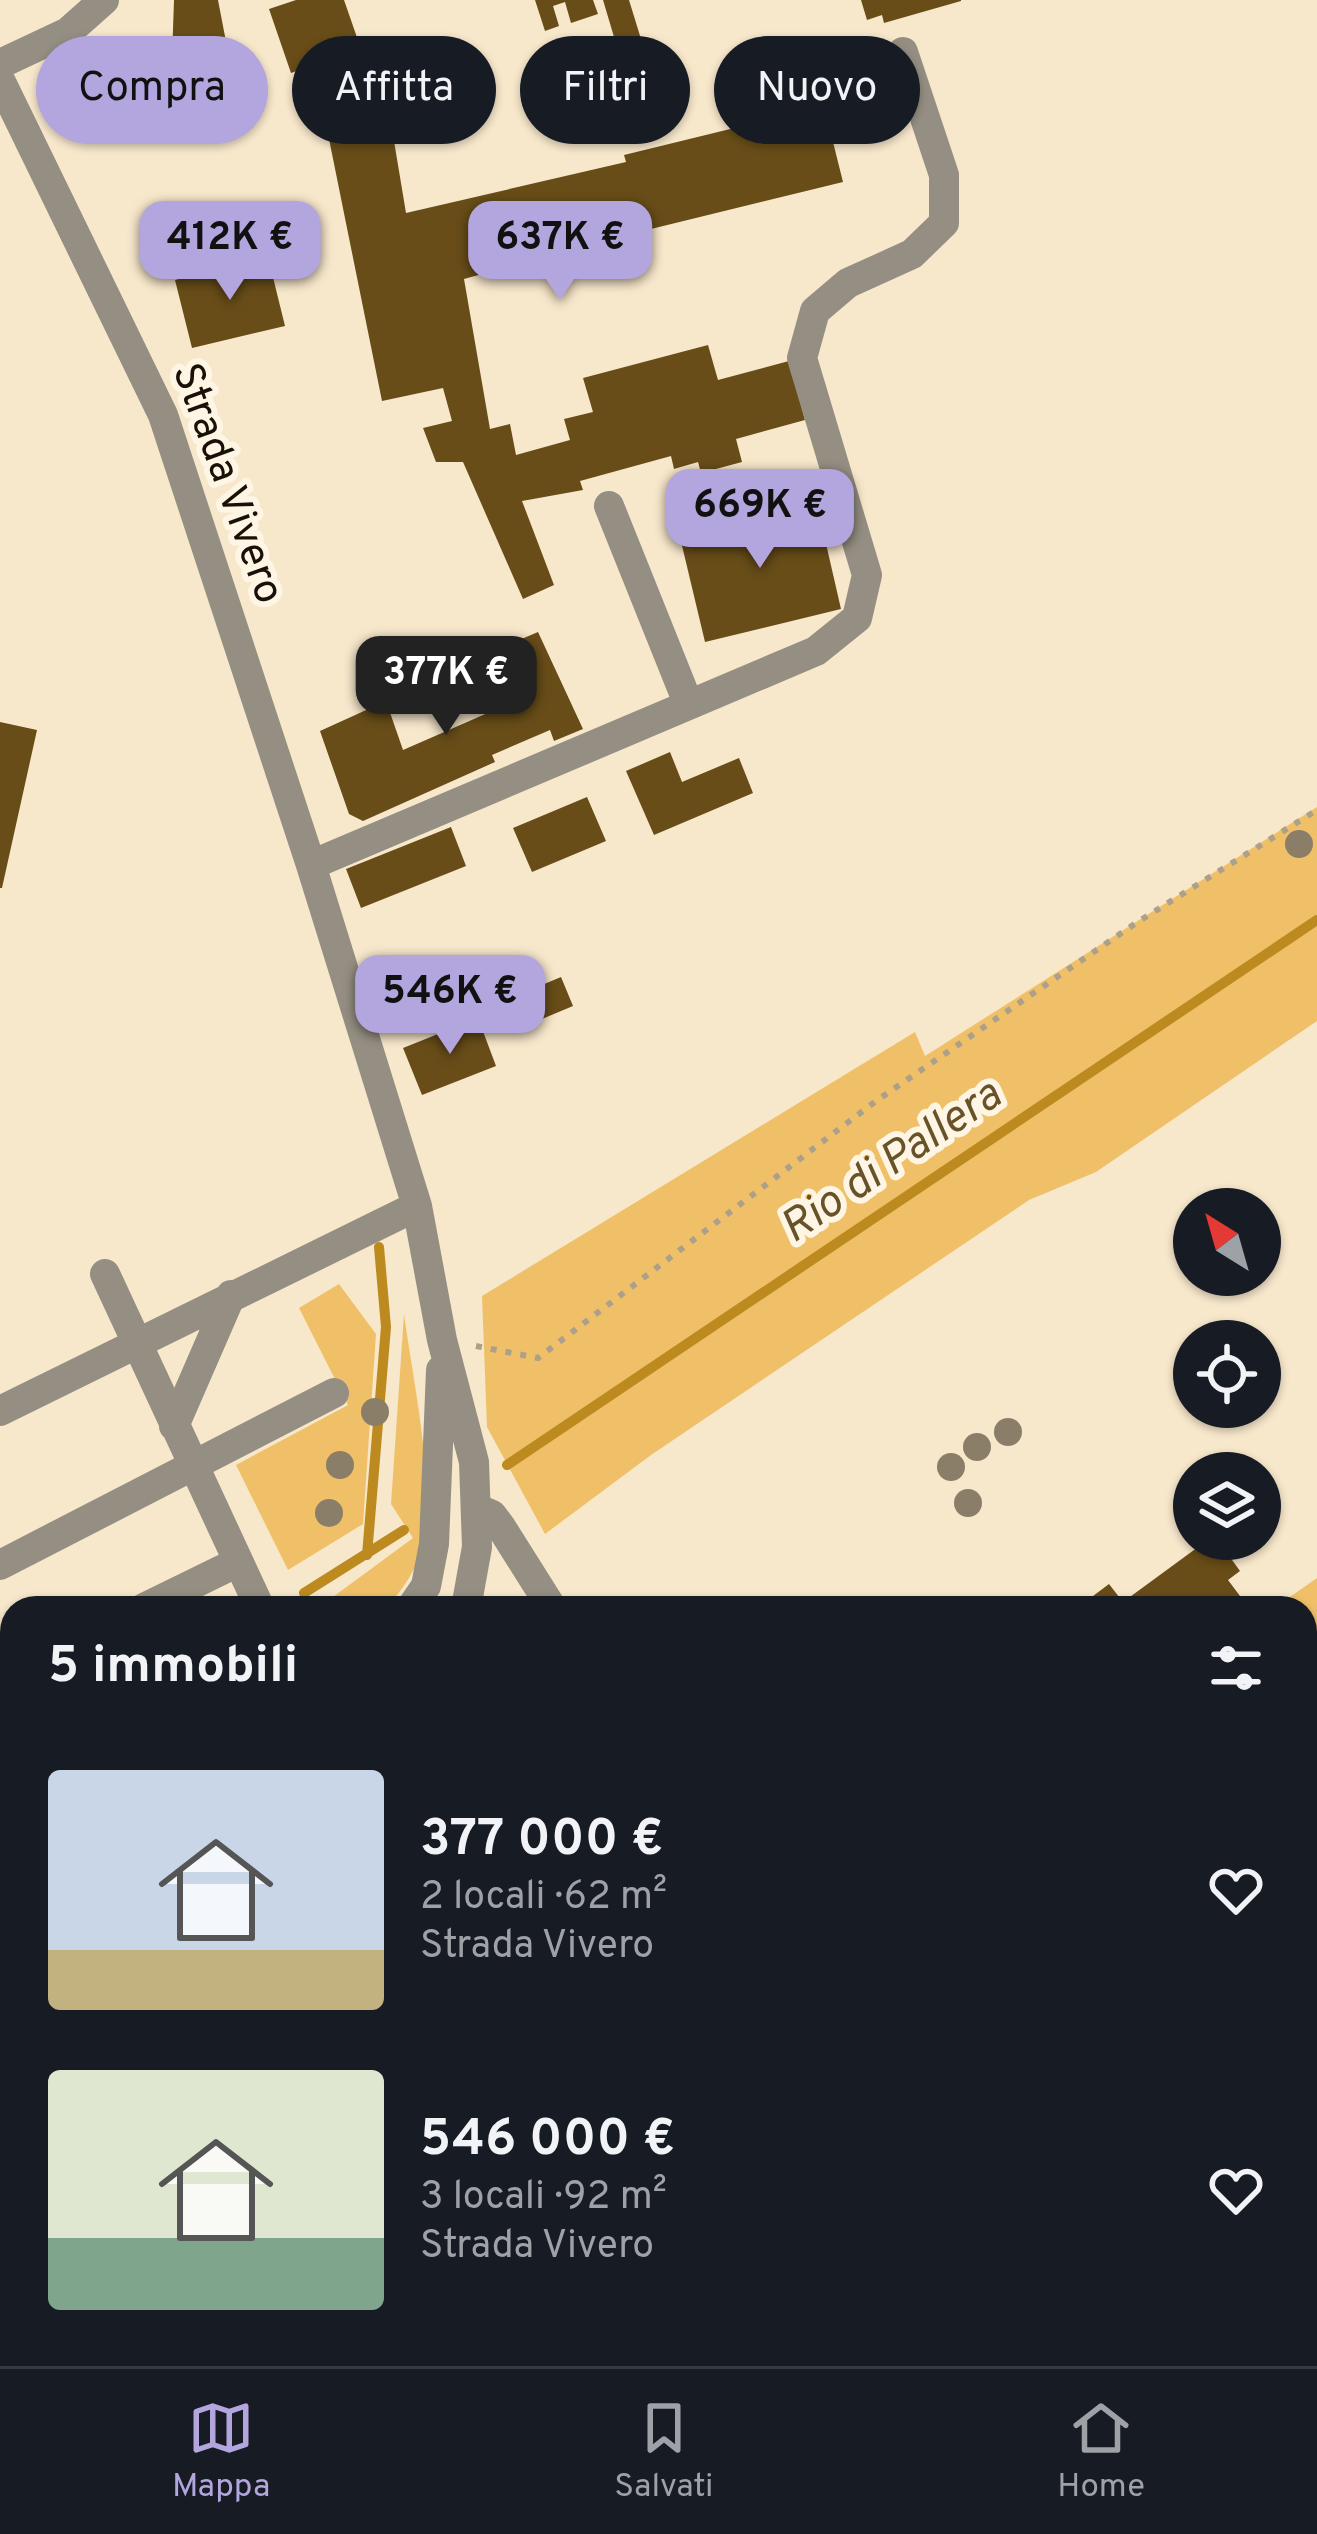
<!DOCTYPE html>
<html lang="it">
<meta charset="utf-8">
<style>
:root{--surface:#171b24;--page:#242831;--text:#f1f3f6;--muted:#9ea1a6;--line:#363941;--accent:#b3a5dd}
body{margin:0;font-family:Overpass,sans-serif;background:var(--page);color:var(--text);height:100vh;display:flex;flex-direction:column;font-size:45px;white-space:nowrap}
*{box-sizing:border-box;margin:0}
p{font-size:39px;color:var(--muted)}
.icon{flex:none;width:66px;height:66px;fill:none;stroke:currentColor;stroke-width:2;stroke-linecap:round;stroke-linejoin:round}
.map{position:relative;flex:1;overflow:hidden}
.sheet{position:absolute;left:0px;top:1596px;width:1317px;height:771px;display:flex;flex-direction:column;background:var(--surface);border-radius:36px 36px 0 0;box-shadow:0 3px 9px #0004}
.sheet>*{flex:none}
.top-card{position:absolute;left:36px;top:36px;width:1245px;height:108px;display:flex;gap:24px}
.needle{width:78px;rotate:323deg}
.fabs{position:absolute;left:1173px;top:1188px;display:grid;gap:24px}
.fabs a{display:grid;place-items:center;width:108px;height:108px;border-radius:50%;background:var(--surface);box-shadow:0 3px 9px #0004;font-size:60px}
.price{position:absolute;translate:-50% -102px;padding:0 27px;border-radius:24px;background:var(--accent);color:#111;font-size:39px;line-height:78px;filter:drop-shadow(0 3px 6px #0008)}
.price::after{content:'';position:absolute;left:50%;top:72px;width:36px;height:27px;margin-left:-18px;background:inherit;clip-path:polygon(0 0,100% 0,50% 100%)}
.price.current{background:#222;color:#fff}
ul{padding:0;list-style:none}
li{display:flex;align-items:center;gap:36px;height:300px;padding:0 48px}
li span{display:grid;place-items:center;flex:none;width:336px;height:240px;border-radius:12px;color:#555}
li>.icon{margin-inline-start:auto}
span .icon{width:144px;height:144px;fill:#fffc;stroke-width:1}
li b{font-size:51px}
h2{display:flex;justify-content:space-between;align-items:center;height:144px;padding:0 48px;font-size:51px}
.tag{padding:0 42px;border-radius:54px;background:var(--surface);box-shadow:0 3px 9px #0004;font-size:42px;line-height:108px}
.tag.current{background:var(--accent);color:#111}
.menu{display:flex;justify-content:space-around;align-items:center;height:168px;border-top:3px solid var(--line);background:var(--surface);font-size:33px;color:var(--muted)}
.menu a{display:grid;justify-items:center;gap:6px}
.menu .current{color:var(--accent)}
.map>svg:first-child{display:block}
.green{fill:#f0c069}
.lines{fill:none;stroke-linecap:round;stroke-linejoin:round}
.stream{stroke:#bc8a1e;stroke-width:10}
.building{fill:#684d18}
.path{stroke:#ada08b;stroke-width:6;stroke-dasharray:6 9;stroke-linecap:butt}
.minor{stroke:#958e83;stroke-width:30}
.major{stroke:#514633;stroke-width:30}
.tree{fill:#8a7e68}
.labels{text-anchor:middle;dominant-baseline:central;stroke-width:12;stroke-linejoin:round;paint-order:stroke}
.street-label{font-size:42px;fill:#171108;stroke:#fef5e4}
.water-label{font-size:45px;font-style:italic;fill:#68522a;stroke:#fef5e4}
</style>
<div class="map">
<svg width="1317" height="2366" viewBox="0 0 1317 2366">
<rect width="100%" height="100%" fill="#f7e7cb"/>
<!-- green -->
<path class="green" d="M1317 807V1021L1096 1172 1029 1200 651 1455 545 1534 487 1427 482 1296 915 1032 925 1056Z
M339 1284 376 1334 363 1524 288 1570 236 1465 348 1405 299 1308Z
M404 1314C411 1368 438 1498 423 1545 416 1571 403 1590 385 1608H318L413 1538 391 1504Z
M1317 1578V2276L1305 2268V1608H1274Z
M12 1719V1889L0 1883V1722Z
M334 2355H525L518 2366H339Z
M924 2355H1126L1152 2366H917Z"/>
<g class="lines">
<!-- stream -->
<path class="stream" d="M507 1465 1317 920
M367 1555 386 1327 379 1247
M304 1593 404 1530
M0 1741 12 1736
M1052 2355 1080 2366
M959 2366 977 2355"/>
</g>
<!-- building -->
<path class="building" d="M174 0H218L233 78 171 88Z
M296 0H344L361 49 291 73 269 9Z
M535 0H593L598 14 571 23 565 2 553 6 559 26 545 31Z
M603 0H629L641 39 617 47Z
M861 0H961V1L884 23 882 15 867 20Z
M581 71 583 83 619 74 629 119 587 129 563 102 557 77Z
M373 80 387 99 406 213 626 162 624 155 824 106 843 182 598 242 464 279 490 429 510 424 516 455 570 440 564 419 593 412 583 378 708 345 718 380 789 361 805 420 736 439 742 462 701 473 698 462 674 469 671 456 580 481 583 490 522 501 554 585 523 599 463 462H436L423 428 452 421 443 388 382 401 329 139 337 110 333 88Z
M268 257 285 326 192 348 175 280Z
M816 500 841 609 705 642 679 533Z
M538 632 583 729 554 741 550 730 492 755 495 762 363 821 349 814 320 731 386 701 403 750 522 698 500 648Z
M0 722 37 730 2 888H0Z
M670 752 682 782 739 758 753 793 654 835 626 771Z
M587 797 606 841 532 872 513 828Z
M451 827 466 866 361 908 346 869Z
M561 977 573 1006 530 1024 518 995Z
M478 1018 496 1066 422 1095 403 1048Z
M1209 1539H1217L1240 1571 1228 1580 1246 1604 1241 1608H1077L1109 1584 1123 1602Z
M0 2328 12 2331V2355H91L88 2366H0Z
M718 2355 728 2357 793 2355 783 2366H708Z
M830 2355H909L900 2366H822Z"/>
<g class="lines">
<!-- path -->
<path class="path" d="M476 1346 538 1358 876 1101 1136 923 1317 810"/>
<!-- minor -->
<path class="minor" d="M0 64 68 32 104 0
M0 80 163 415 311 865 417 1206 442 1340 474 1462 477 1547 466 1608
M609 506 688 703
M311 865 816 651 857 618 867 575 802 358 815 311 848 283 912 254 944 223V175L903 52
M105 1274 260 1608
M0 1411 417 1206
M174 1426 231 1295
M476 1508 492 1515 501 1527 552 1608
M0 1565 334 1393
M144 1608 238 1562
M411 1608 426 1586 434 1544 441 1370
M0 1665 8 1675 12 1673
M0 1922 12 1928
M1305 2331 1317 2339
M302 2355 306 2366
M547 2366 554 2355"/>
<!-- major -->
<path class="major" d="M0 2011 12 2023
M271 2355 278 2366"/>
</g>
<!-- trees -->
<g class="tree">
<circle cx="1299" cy="844" r="14"/>
<circle cx="375" cy="1412" r="14"/>
<circle cx="1008" cy="1432" r="14"/>
<circle cx="977" cy="1447" r="14"/>
<circle cx="340" cy="1465" r="14"/>
<circle cx="951" cy="1467" r="14"/>
<circle cx="968" cy="1503" r="14"/>
<circle cx="329" cy="1513" r="14"/>
</g>
<g class="labels">
<!-- street labels -->
<g class="street-label">
<text transform="translate(226 484) rotate(70)">Strada Vivero</text>
</g>
<!-- water labels -->
<g class="water-label">
<text transform="translate(892 1163) rotate(-34)">Rio di Pallera</text>
</g>
</g>
</svg>
<div class="fabs">
<a><svg class="needle" viewBox="-14 -14 28 28"><path d="M0-13l5 13h-10z" fill="#e53935"/><path d="M0 13l5-13h-10z" fill="#9ea1a6"/></svg></a>
<a><svg class="icon" aria-label="locate" viewBox="0 0 24 24"><circle cx="12" cy="12" r="6"/><path d="M12 2v4M12 18v4M2 12h4M18 12h4"/></svg></a>
<a><svg class="icon" aria-label="layers" viewBox="0 0 24 24"><path d="M12 4l9 5-9 5-9-5zM3 14l9 5 9-5"/></svg></a>
</div>
<b class="price" style="left:230px;top:303px">412K €</b>
<b class="price" style="left:560px;top:303px">637K €</b>
<b class="price" style="left:760px;top:571px">669K €</b>
<b class="price current" style="left:446px;top:738px">377K €</b>
<b class="price" style="left:450px;top:1057px">546K €</b>
<div class="top-card">
<a class="tag current">Compra</a>
<a class="tag">Affitta</a>
<a class="tag">Filtri</a>
<a class="tag">Nuovo</a>
</div>
<section class="sheet">
<h2>5 immobili<svg class="icon" aria-label="filters" viewBox="0 0 24 24"><path d="M4 7h16M4 17h16"/><circle cx="9" cy="7" r="2"/><circle cx="15" cy="17" r="2"/></svg></h2>
<ul>
<li><span style="background:linear-gradient(#c9d6e8 75%,#c2b280 0)"><svg class="icon" aria-label="home" viewBox="0 0 24 24"><path d="M3 11l9-7 9 7M6 9v11h12V9"/></svg></span><div><b>377 000 €</b><p>2 locali · 62 m²</p><p>Strada Vivero</p></div><svg class="icon" aria-label="heart" viewBox="0 0 24 24"><path d="M12 20l-8-8c-3-5 5-10 8-4 3-6 11-1 8 4z"/></svg></li>
<li><span style="background:linear-gradient(#dfe7d0 70%,#7fa58c 0)"><svg class="icon" aria-label="home" viewBox="0 0 24 24"><path d="M3 11l9-7 9 7M6 9v11h12V9"/></svg></span><div><b>546 000 €</b><p>3 locali · 92 m²</p><p>Strada Vivero</p></div><svg class="icon" aria-label="heart" viewBox="0 0 24 24"><path d="M12 20l-8-8c-3-5 5-10 8-4 3-6 11-1 8 4z"/></svg></li>
</ul>
</section>
</div>
<nav class="menu">
<a class="current"><svg class="icon" aria-label="map" viewBox="0 0 24 24"><path d="M3 6l6-2 6 2 6-2v14l-6 2-6-2-6 2zM9 4v14M15 6v14"/></svg>Mappa</a>
<a><svg class="icon" aria-label="saved" viewBox="0 0 24 24"><path d="M7 4h10v16l-5-4-5 4z"/></svg>Salvati</a>
<a><svg class="icon" aria-label="home" viewBox="0 0 24 24"><path d="M3 11l9-7 9 7M6 9v11h12V9"/></svg>Home</a>
</nav>
